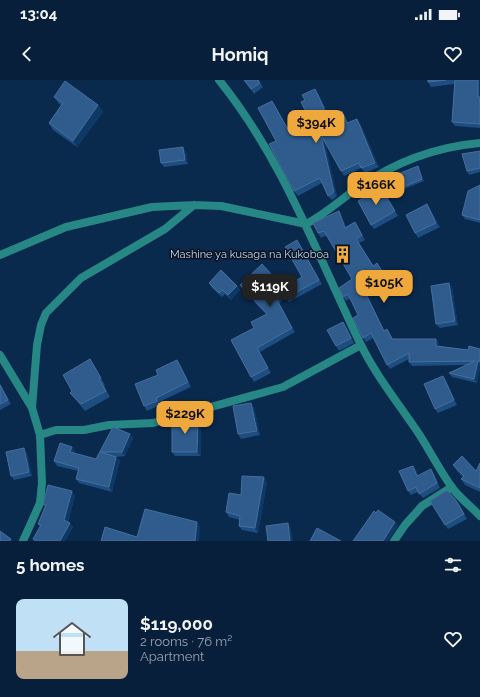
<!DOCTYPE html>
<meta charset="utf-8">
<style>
:root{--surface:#071f3a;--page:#102742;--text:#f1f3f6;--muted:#98a2af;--accent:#eea83c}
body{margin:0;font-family:Raleway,sans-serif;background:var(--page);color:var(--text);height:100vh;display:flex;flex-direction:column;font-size:15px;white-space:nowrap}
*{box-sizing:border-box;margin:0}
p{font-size:13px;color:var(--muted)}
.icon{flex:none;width:22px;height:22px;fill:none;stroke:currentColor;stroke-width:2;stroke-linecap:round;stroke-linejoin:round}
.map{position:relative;height:461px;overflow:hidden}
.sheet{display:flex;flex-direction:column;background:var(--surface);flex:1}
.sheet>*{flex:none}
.price{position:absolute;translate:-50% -34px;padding:0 9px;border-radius:8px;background:var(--accent);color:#111;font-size:13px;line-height:26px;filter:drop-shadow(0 1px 2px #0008)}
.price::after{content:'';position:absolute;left:50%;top:24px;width:12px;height:9px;margin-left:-6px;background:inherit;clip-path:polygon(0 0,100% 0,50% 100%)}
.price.current{background:#222;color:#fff}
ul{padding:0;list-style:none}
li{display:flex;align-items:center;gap:12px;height:100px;padding:0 16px}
li span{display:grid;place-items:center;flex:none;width:112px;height:80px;border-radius:8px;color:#555}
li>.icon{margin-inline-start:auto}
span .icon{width:48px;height:48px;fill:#fffc;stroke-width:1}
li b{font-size:17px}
h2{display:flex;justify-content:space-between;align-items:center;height:48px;padding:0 16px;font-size:17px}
.status{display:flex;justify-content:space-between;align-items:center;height:28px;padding:0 20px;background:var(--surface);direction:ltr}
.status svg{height:11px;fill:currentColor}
header{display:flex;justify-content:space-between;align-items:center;height:52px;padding:0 16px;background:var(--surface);font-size:18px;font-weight:700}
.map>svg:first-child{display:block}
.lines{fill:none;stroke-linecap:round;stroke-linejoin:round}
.minor{stroke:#268785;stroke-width:8}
.wall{fill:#1d4d81}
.shaded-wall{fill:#0d3967}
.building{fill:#2f5c8d;stroke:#466f9c}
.labels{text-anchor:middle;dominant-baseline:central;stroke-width:3;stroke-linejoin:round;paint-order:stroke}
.poi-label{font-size:11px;fill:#c4d6ed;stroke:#061222;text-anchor:end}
</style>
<div class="status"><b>13:04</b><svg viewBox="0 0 49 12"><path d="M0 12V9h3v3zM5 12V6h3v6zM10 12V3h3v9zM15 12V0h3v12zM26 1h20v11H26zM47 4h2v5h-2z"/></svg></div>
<header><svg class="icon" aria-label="back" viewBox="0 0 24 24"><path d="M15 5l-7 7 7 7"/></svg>Homiq<svg class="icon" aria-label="heart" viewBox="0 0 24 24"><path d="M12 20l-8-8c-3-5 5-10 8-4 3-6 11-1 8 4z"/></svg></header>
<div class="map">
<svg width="480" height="461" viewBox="0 0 480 461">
<rect width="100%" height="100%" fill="#09294d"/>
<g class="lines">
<!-- minor -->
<path class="minor" d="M219 0C282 78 317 174 360 263 376 296 399 324 419 354 430 371 439 389 451 406 458 417 471 426 480 436
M0 175 66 147 152 127 194 125 221 126 306 144C324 135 339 121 356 109 393 83 434 67 480 63
M0 275 32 328 40 355 42 403 40 423 23 461
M32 328 37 265 41 245 46 233 81 198 165 149 194 125
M40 355 56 350H84L109 345 153 343 283 307 361 265
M394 461 405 445 422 426 452 407"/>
</g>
<!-- wall -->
<path class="wall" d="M244 0H258L263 7 254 14Z
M428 0H480V48L455 46 452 42 454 4 431 7 428 2Z
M318 13 327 32V37L342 31 345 35 348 42 360 43 379 87 365 93 361 88 344 96 341 91 325 62 337 116 332 120 328 116 322 103 298 116 294 111 276 61 272 21 275 26 290 53 312 44 305 20Z
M54 17 98 25 103 32 77 67 53 50 49 43 61 25 59 24Z
M480 71V92L469 95 467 91Z
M186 72 188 84 164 87 161 83Z
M419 89 424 101 399 111 398 109Z
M480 105V143L465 139 462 135Z
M381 108 398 136 374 149 371 145Z
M430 129 440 147 418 158 415 153Z
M339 131 341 135 346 147 355 142 358 147 365 160 359 163 373 185 380 187 386 197 365 210 384 251 387 249 393 259 439 263V266L468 270 480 269V288L477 303 452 297 449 293 466 285 412 286 409 282V279L390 289 387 285 373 258 366 262 363 258 358 235 351 218 346 221 343 217 352 199 327 155 321 158 318 153Z
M300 165 322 204 289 222 285 217 279 223 295 252 260 272 271 293 254 302 251 297 254 248 266 234 243 210 240 205 284 208 302 197Z
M209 203 237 206 240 210 231 220 225 214 222 217 212 208Z
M452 207 458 245 440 248 436 244Z
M346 247 354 263 339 271 336 266Z
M180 284 191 307 159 322 160 325 147 331 144 326 158 295Z
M94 286 105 305 104 306 110 317 85 331 70 313 72 311Z
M446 300 457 325 438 333 435 329Z
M0 303 11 324 0 330Z
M254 327 260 355 241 359 238 354Z
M198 339 201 343V376H175L172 372Z
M113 347 130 354 133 358 125 376 116 377 120 381 112 412 79 403 76 399 78 391 57 386 54 381 72 367 75 371 74 374 96 379Z
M27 373 32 396 14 400 11 396Z
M480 383V412L465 405 461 399 463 397 457 391 453 385 476 391Z
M416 390 418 395 434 394 440 408 423 418 418 412 411 415 408 411Z
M264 397 267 402 258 453 242 450 239 446 240 440 229 437 226 432 241 415Z
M75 416 68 442 73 447 65 461H34L33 459 40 447 38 444 45 427 43 424Z
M459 423 467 439 448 449 445 445Z"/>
<!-- shaded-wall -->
<path class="shaded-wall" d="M478 0H480V20L478 17Z
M315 9 318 13 327 32 326 43 323 39Z
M98 25 103 32 77 67 73 61Z
M342 31 345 35 350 47 347 43Z
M357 39 360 43 379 87 375 83Z
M321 55 325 60 337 116 334 112Z
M183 67 186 72 188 84 185 80Z
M418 86 419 89 424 101 422 99Z
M381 108 385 112 398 136 395 131Z
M427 124 430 129 440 147 436 143Z
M339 131 341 135 348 152 345 148Z
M297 160 300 165 322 204 319 200Z
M449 203 452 207 458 245 455 241Z
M237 206 240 210 231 220 228 215Z
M362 206 365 210 386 255 384 251Z
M276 218 279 223 295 252 292 248Z
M436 259 439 263V270L436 266Z
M257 268 260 272 271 293 268 288Z
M177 280 180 284 191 307 188 302Z
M478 281 480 284V288L477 303 474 299Z
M443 296 446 300 457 325 454 320Z
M0 303 11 324 8 320 0 305Z
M251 323 254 327 260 355 257 351Z
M198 339 201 343V376L197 372Z
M130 354 133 358 125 376 122 372Z
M72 367 75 371 73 377 70 372Z
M24 368 27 373 32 396 29 392Z
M116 377 120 381 112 412 109 407Z
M413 386 416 390 420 400 417 396Z
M431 389 434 394 440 408 437 403Z
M264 397 267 402 258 453 255 448Z
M72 411 75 416 67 444 64 440Z
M455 419 459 423 467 439Z
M197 442 200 447 199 461H195Z
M395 442 398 446 388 461H383Z
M70 443 73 447 65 461H60Z
M288 443 291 448 293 461H290Z"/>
<!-- building -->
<path class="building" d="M244 0H258L260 3 251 9Z
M428 0H446L428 2Z
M455 0H478V17H480V44L452 42Z
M65 1 98 25 73 61 49 43 63 23 54 17Z
M315 9 324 28 323 39 342 31 347 43 357 39 375 83 361 88 359 83 341 91 321 55 334 112 328 116 320 98 294 111 269 64 276 61 258 28 272 21 290 53 312 44 301 22 305 20 302 15Z
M183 67 185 80 161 83 159 70Z
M480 71V88L467 91 462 74Z
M418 86 422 99 398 109 393 96Z
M480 105V140L462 135 468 111Z
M381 108 395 131 371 145 358 121Z
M427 124 436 143 415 153 406 135Z
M339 131 345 148 355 142 362 155 356 159 373 186 377 183 383 193 362 206 384 251 387 249 392 259H436V266L468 270 469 266 480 269V281H478L474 299 449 293 475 281 409 282V273L387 285 371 253 363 258 353 238 358 235 348 214 343 217 339 208 352 199 324 151 318 153 313 143Z
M297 160 319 200 286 218 282 212 276 218 292 248 257 268 268 288 251 297 231 260 254 248 251 242 267 234 240 205 262 184 284 208 302 197 285 167Z
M221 190 237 206 228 215 222 210 219 213 209 203Z
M449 203 455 241 436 244 431 206Z
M343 242 351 258 336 266 327 250Z
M90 279 101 298 99 299 106 311 81 324 70 313 72 311 63 295Z
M177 280 188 302 156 318 157 321 144 326 135 304 158 295 156 290Z
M443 296 454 320 435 329 424 304Z
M0 305 8 320 0 324Z
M251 323 257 351 238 354 233 326Z
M172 338 198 339 197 372H172Z
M113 347 130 354 122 372H101L116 377 109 407 76 399 79 388 54 381 60 363 72 367 70 372 96 379Z
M24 368 29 392 11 396 6 372Z
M462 376 476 391 480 383V408L461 399 464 396 453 385Z
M413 386 417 396 431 389 437 403 419 414 416 407 408 411 399 391Z
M242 396 264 397 255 448 239 446 240 436 226 432 229 413 241 415Z
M48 405 72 411 64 440 70 443 60 461H36L33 459 41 445 38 444 46 425 43 424Z
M447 410 455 419 464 434 445 445 430 421Z
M145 429 197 442 195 461H101L105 447 137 457Z
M378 430 395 442 383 461H353L374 431 376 433Z
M288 443 290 461H268L266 446Z
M317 448 341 461H310Z
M0 451 11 459 10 461H0Z"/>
<!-- icons -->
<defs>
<symbol id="building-bare" viewBox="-9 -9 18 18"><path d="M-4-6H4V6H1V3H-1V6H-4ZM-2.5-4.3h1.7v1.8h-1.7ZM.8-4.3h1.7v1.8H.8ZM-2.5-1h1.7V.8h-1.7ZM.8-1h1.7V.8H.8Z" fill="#eea83c" stroke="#061222" stroke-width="2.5" paint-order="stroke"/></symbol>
</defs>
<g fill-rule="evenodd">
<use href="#building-bare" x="330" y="162" width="25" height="25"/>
</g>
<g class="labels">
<!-- poi labels -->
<g class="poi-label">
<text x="329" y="174">Mashine ya kusaga na Kukoboa</text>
</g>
</g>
</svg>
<b class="price" style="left:316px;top:64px">$394K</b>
<b class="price" style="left:376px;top:126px">$166K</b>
<b class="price" style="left:384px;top:224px">$105K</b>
<b class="price current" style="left:270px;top:228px">$119K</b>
<b class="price" style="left:185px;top:355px">$229K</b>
</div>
<section class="sheet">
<h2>5 homes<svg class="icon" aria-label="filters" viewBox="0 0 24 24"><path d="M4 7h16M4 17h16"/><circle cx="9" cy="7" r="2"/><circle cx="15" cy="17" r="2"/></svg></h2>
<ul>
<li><span style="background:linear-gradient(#bfe0f5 65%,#b9a48a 0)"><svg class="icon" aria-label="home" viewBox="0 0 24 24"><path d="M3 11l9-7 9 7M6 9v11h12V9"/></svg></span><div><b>$119,000</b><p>2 rooms · 76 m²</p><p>Apartment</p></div><svg class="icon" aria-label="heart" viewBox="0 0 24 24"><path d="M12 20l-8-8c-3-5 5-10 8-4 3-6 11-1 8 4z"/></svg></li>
</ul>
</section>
